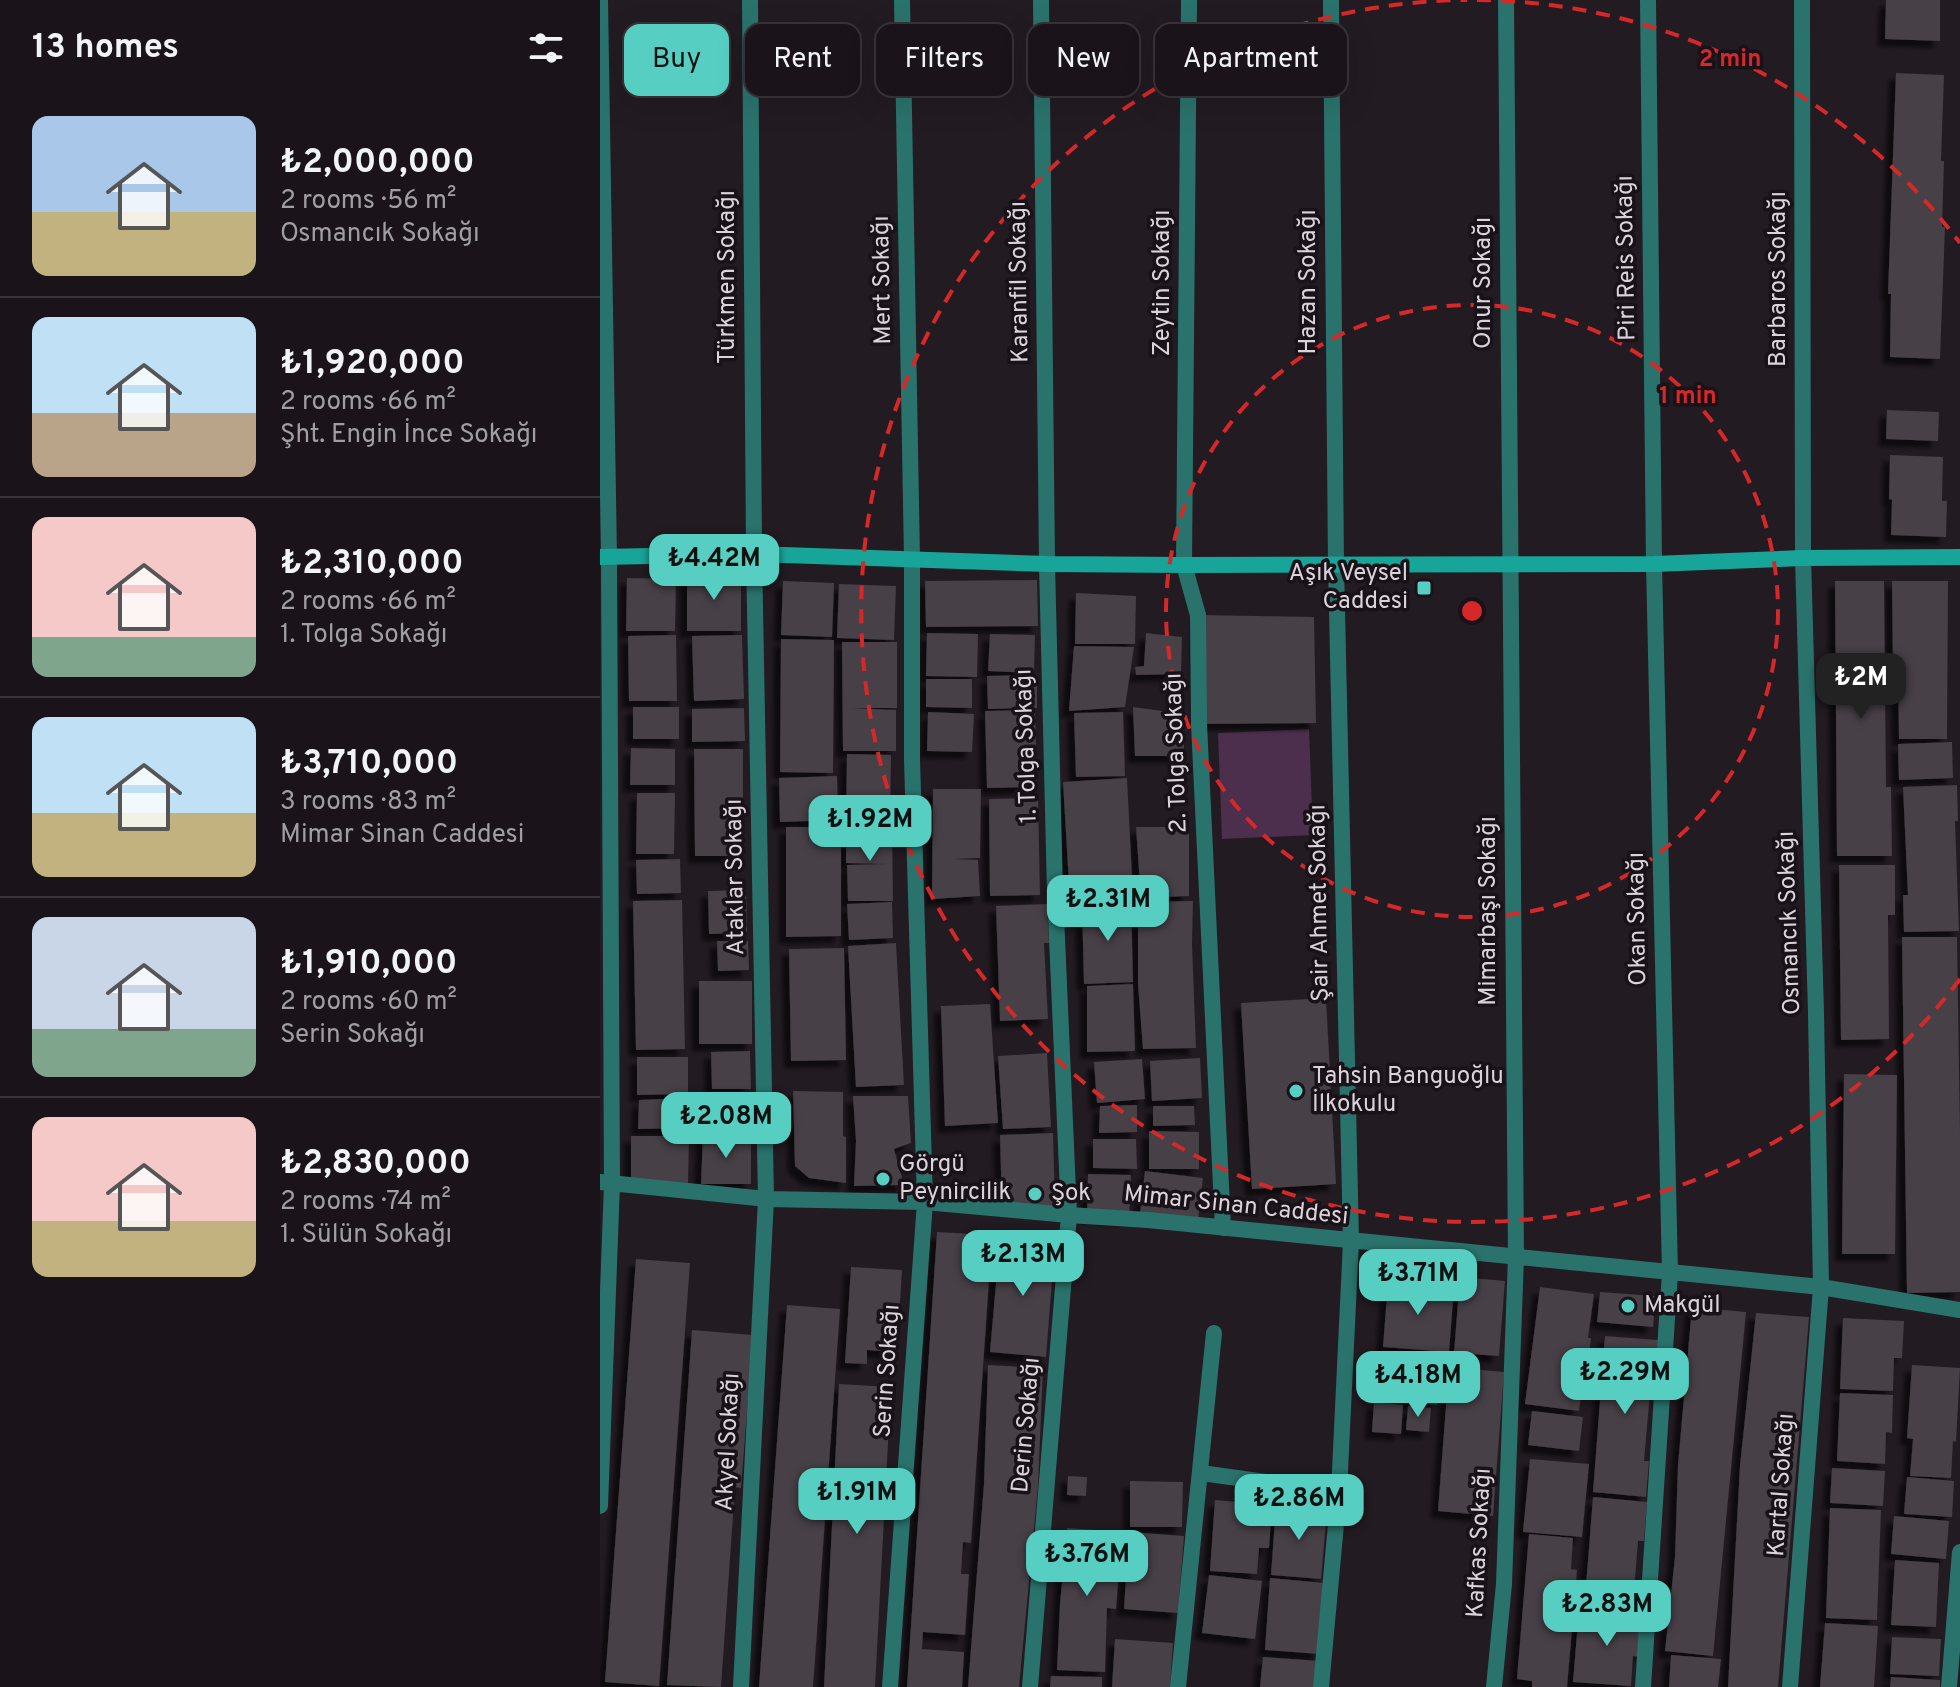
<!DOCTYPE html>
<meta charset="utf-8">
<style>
:root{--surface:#1a141a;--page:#272127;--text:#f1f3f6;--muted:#9f9ea2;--line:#383339;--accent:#57cec2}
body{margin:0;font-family:Overpass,sans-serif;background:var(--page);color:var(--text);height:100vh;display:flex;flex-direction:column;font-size:30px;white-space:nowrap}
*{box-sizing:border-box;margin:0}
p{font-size:26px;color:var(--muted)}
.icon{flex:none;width:44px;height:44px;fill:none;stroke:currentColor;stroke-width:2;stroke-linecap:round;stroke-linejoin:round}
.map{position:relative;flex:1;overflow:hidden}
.sheet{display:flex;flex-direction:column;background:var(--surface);width:600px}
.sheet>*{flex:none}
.guide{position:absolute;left:24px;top:24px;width:760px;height:72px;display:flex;gap:16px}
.price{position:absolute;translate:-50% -68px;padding:0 18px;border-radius:16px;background:var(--accent);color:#111;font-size:26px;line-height:52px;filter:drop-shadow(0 2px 4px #0008)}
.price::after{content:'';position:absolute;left:50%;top:48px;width:24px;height:18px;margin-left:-12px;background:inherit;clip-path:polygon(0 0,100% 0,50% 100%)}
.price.active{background:#222;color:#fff}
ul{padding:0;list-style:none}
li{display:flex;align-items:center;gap:24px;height:200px;padding:0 32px}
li+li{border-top:2px solid var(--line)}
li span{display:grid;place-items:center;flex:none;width:224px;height:160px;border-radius:16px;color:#555}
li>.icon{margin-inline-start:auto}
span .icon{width:96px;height:96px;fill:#fffc;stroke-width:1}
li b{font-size:34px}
h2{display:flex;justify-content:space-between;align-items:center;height:96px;padding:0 32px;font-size:34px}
.chip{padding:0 28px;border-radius:16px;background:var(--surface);box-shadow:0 8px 32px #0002,0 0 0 2px var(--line);font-size:28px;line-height:72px}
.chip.active{background:var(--accent);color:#111}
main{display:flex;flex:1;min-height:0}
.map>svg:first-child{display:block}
.green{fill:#4c2f4c}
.building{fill:#473f47;filter:url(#shadow)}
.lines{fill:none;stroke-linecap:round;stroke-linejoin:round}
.street{stroke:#2a736c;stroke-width:16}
.secondary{stroke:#17a499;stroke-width:16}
.ring{fill:none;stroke:#d62828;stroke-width:4;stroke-dasharray:14 10}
.poi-dot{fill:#57cec2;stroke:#191219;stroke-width:3}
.labels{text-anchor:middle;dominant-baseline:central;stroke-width:7;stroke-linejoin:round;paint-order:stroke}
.street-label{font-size:24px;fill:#dad4da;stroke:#191219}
.poi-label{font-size:24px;fill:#dad4da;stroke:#191219;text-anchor:start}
.centre{fill:#d62828;stroke:#191219;stroke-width:4}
.ring-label{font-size:24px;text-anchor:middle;font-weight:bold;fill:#d62828;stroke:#191219;stroke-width:7;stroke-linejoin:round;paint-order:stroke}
</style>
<main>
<section class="sheet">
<h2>13 homes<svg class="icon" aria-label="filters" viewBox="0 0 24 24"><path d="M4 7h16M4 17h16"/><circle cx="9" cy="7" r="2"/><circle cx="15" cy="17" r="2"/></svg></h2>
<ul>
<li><span style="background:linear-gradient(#a9c7e8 60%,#c2b280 0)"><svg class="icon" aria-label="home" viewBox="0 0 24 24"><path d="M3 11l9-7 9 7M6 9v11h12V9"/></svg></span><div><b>₺2,000,000</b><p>2 rooms · 56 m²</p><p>Osmancık Sokağı</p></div></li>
<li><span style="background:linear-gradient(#bfe0f5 60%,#b9a48a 0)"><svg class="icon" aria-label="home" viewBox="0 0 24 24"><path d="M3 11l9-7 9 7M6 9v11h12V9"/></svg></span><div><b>₺1,920,000</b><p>2 rooms · 66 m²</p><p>Şht. Engin İnce Sokağı</p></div></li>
<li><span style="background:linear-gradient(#f6c9c9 75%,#7fa58c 0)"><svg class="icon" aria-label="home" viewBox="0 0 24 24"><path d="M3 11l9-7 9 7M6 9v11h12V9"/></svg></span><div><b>₺2,310,000</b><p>2 rooms · 66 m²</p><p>1. Tolga Sokağı</p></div></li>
<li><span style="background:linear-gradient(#bfe0f5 60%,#c2b280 0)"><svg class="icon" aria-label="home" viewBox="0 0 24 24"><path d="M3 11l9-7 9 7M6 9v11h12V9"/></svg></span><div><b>₺3,710,000</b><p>3 rooms · 83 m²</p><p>Mimar Sinan Caddesi</p></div></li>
<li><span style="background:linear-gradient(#c9d6e8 70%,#7fa58c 0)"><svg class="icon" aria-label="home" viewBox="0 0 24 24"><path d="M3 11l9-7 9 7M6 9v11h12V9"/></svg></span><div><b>₺1,910,000</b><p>2 rooms · 60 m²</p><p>Serin Sokağı</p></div></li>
<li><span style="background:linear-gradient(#f6c9c9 65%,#c2b280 0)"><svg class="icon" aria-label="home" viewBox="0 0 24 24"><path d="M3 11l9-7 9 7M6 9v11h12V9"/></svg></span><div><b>₺2,830,000</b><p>2 rooms · 74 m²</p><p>1. Sülün Sokağı</p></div></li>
</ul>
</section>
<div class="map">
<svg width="1360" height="1687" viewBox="0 0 1360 1687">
<defs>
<filter id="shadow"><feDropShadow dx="-7" dy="7" stdDeviation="2" flood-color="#0009"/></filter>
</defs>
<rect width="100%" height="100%" fill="#221b22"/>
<!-- green -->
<path class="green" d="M709 729 713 835 622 839 618 733Z"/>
<!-- building -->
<path class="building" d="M1286 0H1340V41L1285 39Z
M1296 73 1344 75 1341 161H1344L1342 227H1345L1340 359 1290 357 1291 294H1288Z
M1287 410 1339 412 1338 441 1286 439Z
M1290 455 1343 457 1342 501H1347L1346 537 1291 535 1292 500 1289 499Z
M87 574H141V631H87Z
M27 578 76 579 75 631H26Z
M437 580 438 626 326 627 325 581Z
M183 581 234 583 232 637 181 635Z
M1235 581H1284L1286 787H1291L1292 856H1237Z
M1292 581H1348L1347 739H1299L1298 667H1293Z
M239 584 296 586 294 640 237 638Z
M476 593 536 596 535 644H475Z
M598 615 714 617 716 723 599 724Z
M327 633 378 634 377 677 326 676Z
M546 633 582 637 581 674 536 675 535 667 544 666Z
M390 634 435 635 434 673 388 671Z
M76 635 77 701H29L28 636Z
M142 635 144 699 94 701 92 636Z
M181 639 234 640 233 773 180 772Z
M242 642H297V708H251L296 710V751H243Z
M474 646 534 647 525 707 469 711Z
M437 675V708L388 709 387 676Z
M326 679H372V708L326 707Z
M33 707H79V739H33Z
M533 707 584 714V756H535Z
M144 708 145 741 92 742V709Z
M435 710 437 787 387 788 385 711Z
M328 712 374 714 372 752 327 751Z
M523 712 525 776 476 777 474 713Z
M1352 742 1353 778 1299 780 1298 744Z
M31 748 75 749V785H30Z
M94 749H143V856H95Z
M247 754 291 755 290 825 246 824Z
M237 776 238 820 180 822 179 778Z
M527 778 533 898 470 901 463 782Z
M1357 785 1358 821H1355L1359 931 1304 932 1303 895H1308L1303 787Z
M333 789H381L380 858 354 859 378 860 380 896 332 899Z
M37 793H75L74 854H36Z
M438 798 440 895 390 896 389 799Z
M246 825 292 826 293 901H248L247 865 286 864 246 863Z
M186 827H241V936L186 937Z
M536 827H589V896L541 898Z
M80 859 81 893 37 894 36 860Z
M1239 865H1295V915H1288L1289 1039 1241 1040Z
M146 890 147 933 109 934 108 891Z
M82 900 85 1049 36 1050 33 901Z
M593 901 592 944 596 1048 543 1049 538 983V902Z
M292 902 293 938 249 940 247 904Z
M531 902 533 982 484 984 482 904Z
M447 904 449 943H444L448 1019 400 1021 396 906Z
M1302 937H1357L1360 1131V1292L1307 1293Z
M117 941H148L149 970 118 971Z
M296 943 304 1085 256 1087 248 946Z
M244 948 246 1060 191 1061 189 949Z
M99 981H152V1044H99Z
M533 984 535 1051 487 1052V986Z
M726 998 736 1184 652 1189 641 1003Z
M390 1004 398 1123 345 1126 341 1006Z
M150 1051 151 1089H112L111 1052Z
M447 1053 451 1127 403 1129 398 1056Z
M37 1057H88V1094L37 1095Z
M600 1058 602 1098 552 1101 550 1061Z
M542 1059 545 1099 497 1103 494 1062Z
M1244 1074 1297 1075 1295 1254H1242Z
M193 1091 243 1092V1136L246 1137V1183L209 1178 195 1166Z
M103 1095H153V1128H103Z
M253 1096H308L311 1143 294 1149 304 1185 254 1186 256 1141Z
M88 1098 87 1128 38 1129 39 1100Z
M537 1105V1132L499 1133 500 1106Z
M553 1106H594L595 1125 553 1126Z
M549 1131 599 1132V1169H549Z
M453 1133 455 1207 402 1208 400 1135Z
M103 1135H151V1184H101Z
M31 1136H89L88 1183 31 1179Z
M493 1139H536L537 1169 493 1168Z
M545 1171 603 1178 598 1221 540 1214Z
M488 1174 531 1175 529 1219 487 1216Z
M337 1232 392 1235 371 1543 363 1542 361 1574H369L365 1635 323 1632 322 1649 364 1652 362 1687H307Z
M400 1238 455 1243 446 1357 390 1352Z
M36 1259 90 1263 59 1686 5 1682Z
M251 1267 302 1270 297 1352 267 1350V1364L245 1363Z
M860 1277 905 1281 899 1356 854 1353Z
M788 1282 854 1287 849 1352 783 1347Z
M940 1287 994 1294 988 1338H991L986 1383 983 1382 979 1411 925 1404Z
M1000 1292 1056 1296 1053 1327 997 1322Z
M187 1305 240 1309 213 1687H159Z
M1092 1307 1146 1312 1113 1656 1065 1651 1075 1557 1078 1465Z
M1156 1313 1209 1317 1206 1353 1178 1687H1128L1140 1466Z
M1243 1318 1304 1321 1302 1358H1294L1293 1391 1240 1389Z
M92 1330 153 1335 141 1488 135 1487 121 1687 67 1685Z
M1005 1336 1058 1340 1054 1393H1050L1044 1461H1049L1046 1497 993 1492Z
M782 1361 840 1365 837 1405 779 1400Z
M388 1365 443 1368 438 1486 419 1687H368L384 1484Z
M1312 1365 1360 1368 1356 1442 1353 1441 1351 1478 1310 1476 1313 1439 1307 1438Z
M849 1367 904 1372 893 1516 838 1511Z
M239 1384 291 1387 275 1687H224Z
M1240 1393 1293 1395 1292 1433 1286 1432 1285 1464 1237 1461Z
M774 1402 803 1405 801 1434 772 1432Z
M808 1406 831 1408 829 1432 806 1430Z
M932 1411 983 1417 979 1451 928 1445Z
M930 1459 989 1464 982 1537 923 1532Z
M1232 1468 1285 1471 1283 1506 1230 1503Z
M468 1476 487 1477 486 1496 467 1495Z
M1307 1477 1354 1481 1352 1517 1304 1514Z
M530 1481 583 1482 582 1527H530Z
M993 1497 1047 1502 1044 1541H1038L1033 1603 985 1599Z
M615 1500 672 1505 669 1548H659L657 1574 610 1571Z
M676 1506 727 1510 721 1579 671 1575Z
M1230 1508 1281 1510 1277 1620 1226 1618Z
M1294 1516 1349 1521 1346 1559 1291 1554Z
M467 1528 522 1532 516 1609 507 1608 505 1672 457 1670 460 1604Z
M529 1532 584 1536 578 1613 524 1609Z
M929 1534 973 1538 971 1569 977 1570 967 1687H932V1681L917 1679Z
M1295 1560 1339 1563 1336 1627 1291 1625Z
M609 1575 662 1581 655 1639 602 1633Z
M670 1578 725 1583 719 1654 665 1650Z
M979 1610 1044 1616 1040 1657 1033 1656 1031 1686 973 1682Z
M1225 1623 1278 1626 1274 1687H1220Z
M1292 1637 1341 1639 1339 1676 1290 1674Z
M515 1639 573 1643 570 1687H512Z
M1071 1655 1121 1659 1118 1687H1069Z
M663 1657 720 1661 718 1687H660Z
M451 1676 502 1677V1687H450Z
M1291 1677 1340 1680V1687H1290Z"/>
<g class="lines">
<!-- street -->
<path class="street" d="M589 0 584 565 598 615 599 724 623 1228
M0 1182 166 1199 325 1202 469 1215 548 1220 1221 1287 1360 1310
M601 1473 739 1492
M0 1506 12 1184 9 557 0 0
M141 1687 166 1199 154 554 150 0
M290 1687 325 1202 312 759V559L302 0
M430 1687 469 1215 455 892 447 564 441 0
M578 1687 614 1333
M721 1687 739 1492 751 1241 736 565 731 0
M894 1687 904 1584 916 1257 906 0
M1043 1687 1070 1273 1054 564 1048 0
M1190 1687 1221 1287 1216 1013 1203 558 1202 0
M1349 1687 1360 1552"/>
<!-- secondary -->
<path class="secondary" d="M0 557 154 554 447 564 584 565 1054 564 1203 558 1360 557"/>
</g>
<!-- distance rings -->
<g class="ring">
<circle cx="872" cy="611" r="306"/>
<path d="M1360 979A611 611 0 1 1 867 0M877 0A611 611 0 0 1 1360 243"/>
</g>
<!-- markers -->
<g class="poi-dot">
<rect x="816" y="580" width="16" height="16" rx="4"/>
<circle cx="696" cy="1091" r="8"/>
<circle cx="283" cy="1179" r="8"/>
<circle cx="435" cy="1194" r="8"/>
<circle cx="1028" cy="1306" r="8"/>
</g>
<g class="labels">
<!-- street labels -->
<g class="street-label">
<text transform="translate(1027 258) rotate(-91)">Piri Reis Sokağı</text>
<text transform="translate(128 277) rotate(-90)">Türkmen Sokağı</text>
<text transform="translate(1179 279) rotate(-90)">Barbaros Sokağı</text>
<text transform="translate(283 280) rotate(-91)">Mert Sokağı</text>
<text transform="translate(420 282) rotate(-91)">Karanfil Sokağı</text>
<text transform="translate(709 282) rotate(-90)">Hazan Sokağı</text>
<text transform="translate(563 283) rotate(-90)">Zeytin Sokağı</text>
<text transform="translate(884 283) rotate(-90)">Onur Sokağı</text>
<text transform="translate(427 746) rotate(-92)">1. Tolga Sokağı</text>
<text transform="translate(577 753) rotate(-92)">2. Tolga Sokağı</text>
<text transform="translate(136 877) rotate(-91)">Ataklar Sokağı</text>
<text transform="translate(720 903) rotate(-91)">Şair Ahmet Sokağı</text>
<text transform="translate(889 911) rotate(-90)">Mimarbaşı Sokağı</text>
<text transform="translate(1038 919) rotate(-91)">Okan Sokağı</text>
<text transform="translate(1190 923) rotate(-92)">Osmancık Sokağı</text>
<text transform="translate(636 1206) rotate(6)">Mimar Sinan Caddesi</text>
<text transform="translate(288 1371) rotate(-86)">Serin Sokağı</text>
<text transform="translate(427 1425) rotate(-85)">Derin Sokağı</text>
<text transform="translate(129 1442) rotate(-87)">Akyel Sokağı</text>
<text transform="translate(1182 1485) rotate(-86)">Kartal Sokağı</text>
<text transform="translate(880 1543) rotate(-87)">Kafkas Sokağı</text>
</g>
<!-- poi labels -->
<g class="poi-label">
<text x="808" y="574" text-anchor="end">Aşık Veysel<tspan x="808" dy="28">Caddesi</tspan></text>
<text x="712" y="1077">Tahsin Banguoğlu<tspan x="712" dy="28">İlkokulu</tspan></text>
<text x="299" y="1165">Görgü<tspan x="299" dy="28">Peynircilik</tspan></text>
<text x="451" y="1194">Şok</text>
<text x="1044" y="1306">Makgül</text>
</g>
</g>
<circle cx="872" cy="611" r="12" class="centre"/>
<g class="ring-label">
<text x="1130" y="66">2 min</text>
<text x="1088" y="403">1 min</text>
</g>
</svg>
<b class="price" style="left:114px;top:602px">₺4.42M</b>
<b class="price active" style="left:1261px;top:721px">₺2M</b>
<b class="price" style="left:270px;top:863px">₺1.92M</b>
<b class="price" style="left:508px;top:943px">₺2.31M</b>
<b class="price" style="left:126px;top:1160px">₺2.08M</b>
<b class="price" style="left:423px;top:1298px">₺2.13M</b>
<b class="price" style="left:818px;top:1317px">₺3.71M</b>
<b class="price" style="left:1025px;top:1416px">₺2.29M</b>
<b class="price" style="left:818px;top:1419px">₺4.18M</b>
<b class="price" style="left:257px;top:1536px">₺1.91M</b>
<b class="price" style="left:699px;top:1542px">₺2.86M</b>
<b class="price" style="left:487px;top:1598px">₺3.76M</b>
<b class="price" style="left:1007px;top:1648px">₺2.83M</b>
<div class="guide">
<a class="chip active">Buy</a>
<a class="chip">Rent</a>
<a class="chip">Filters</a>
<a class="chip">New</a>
<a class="chip">Apartment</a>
</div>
</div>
</main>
